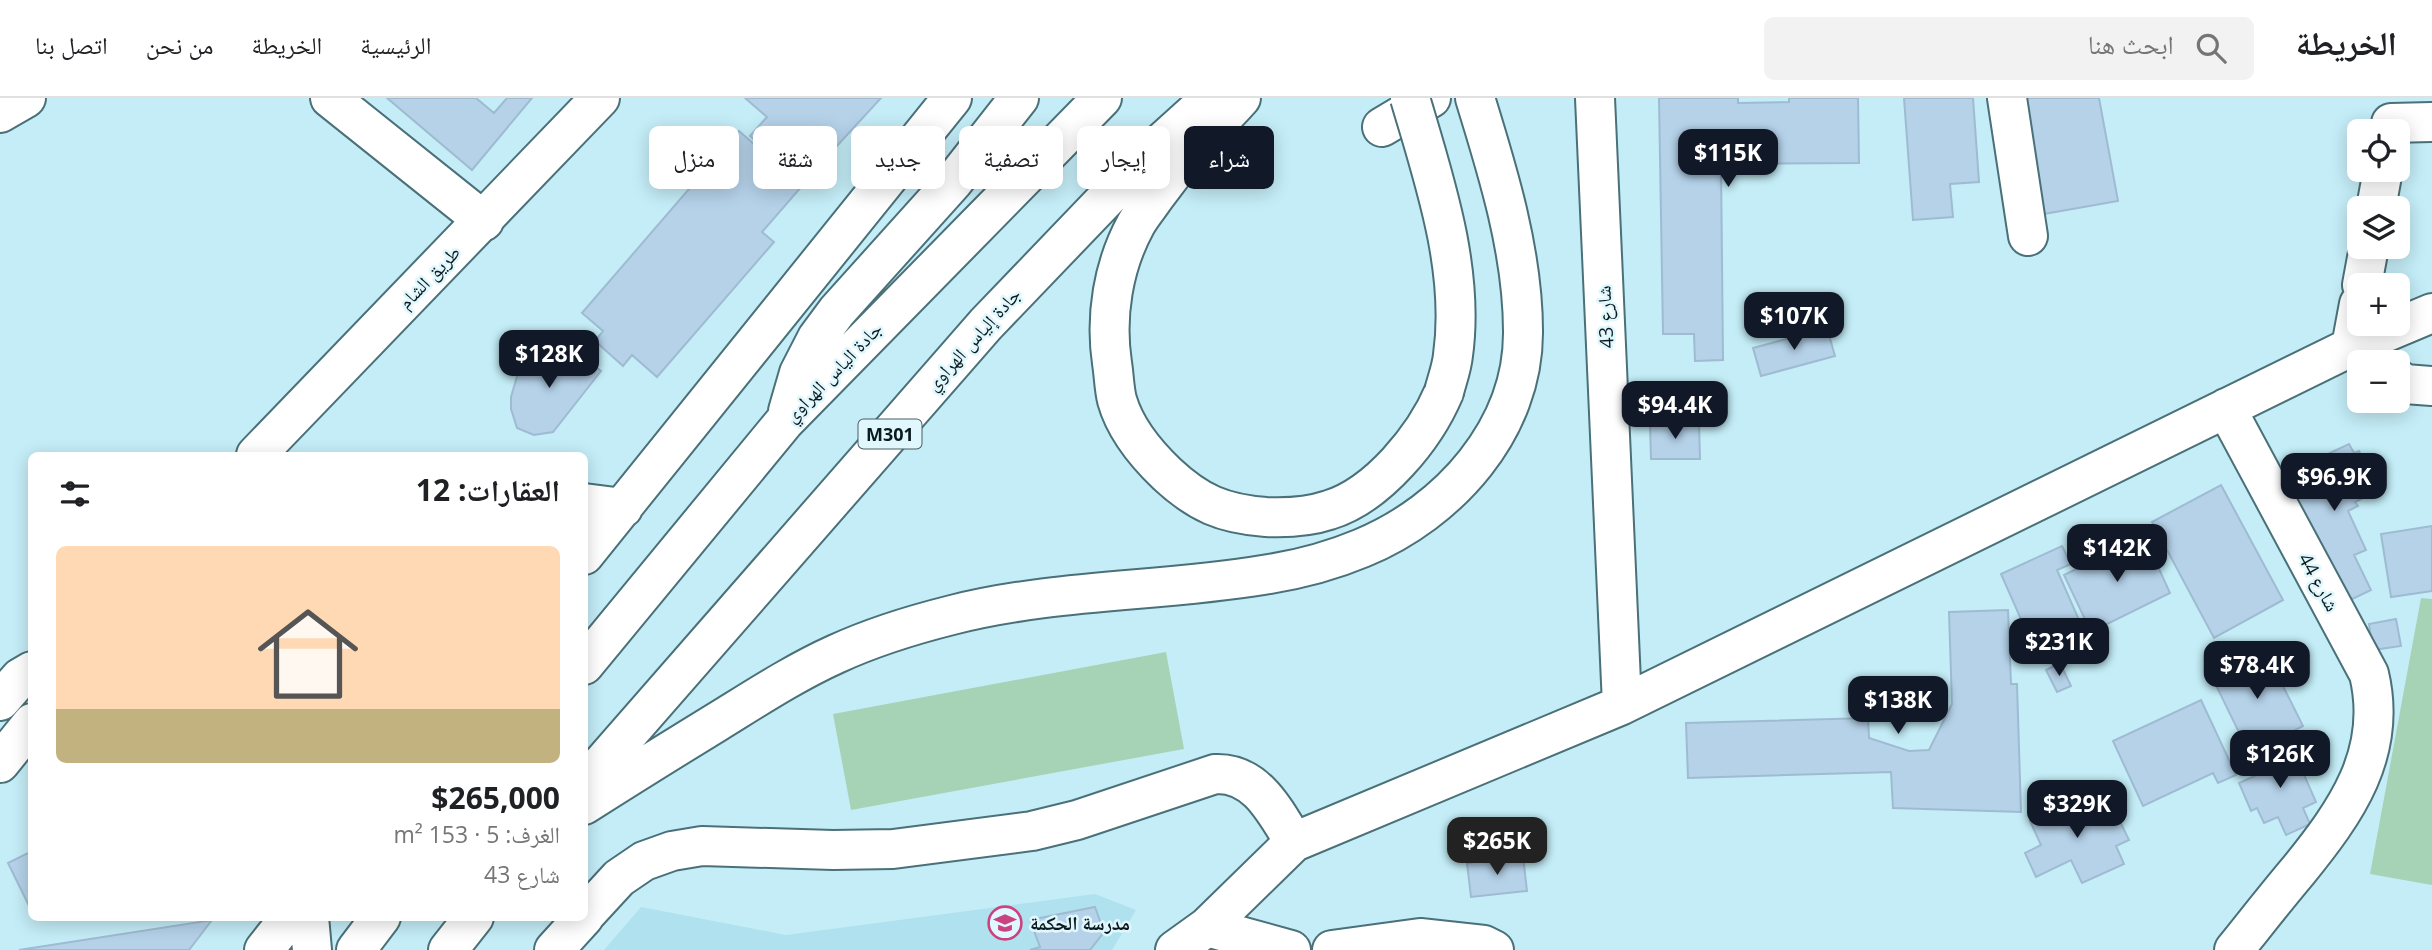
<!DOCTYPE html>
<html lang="ar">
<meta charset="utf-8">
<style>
:root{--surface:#fff;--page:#f2f2f2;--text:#202124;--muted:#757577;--line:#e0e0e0;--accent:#111827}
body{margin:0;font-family:"Open Sans","Noto Naskh Arabic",sans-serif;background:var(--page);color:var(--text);direction:rtl;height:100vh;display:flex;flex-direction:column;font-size:26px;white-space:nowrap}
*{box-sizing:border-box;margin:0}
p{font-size:23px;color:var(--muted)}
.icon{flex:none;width:38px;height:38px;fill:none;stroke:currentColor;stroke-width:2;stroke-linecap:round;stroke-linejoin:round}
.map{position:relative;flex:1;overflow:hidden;direction:ltr}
.sheet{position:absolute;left:28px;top:354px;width:560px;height:469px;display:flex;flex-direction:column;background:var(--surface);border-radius:10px;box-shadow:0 4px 18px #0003;direction:rtl}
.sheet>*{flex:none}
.top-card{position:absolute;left:609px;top:28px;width:665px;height:63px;direction:rtl;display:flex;gap:14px}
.controls{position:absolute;left:2347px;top:21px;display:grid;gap:14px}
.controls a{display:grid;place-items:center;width:63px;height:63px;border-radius:10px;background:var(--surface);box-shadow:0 4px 18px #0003;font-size:35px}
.price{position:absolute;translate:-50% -60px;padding:0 16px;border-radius:14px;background:var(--accent);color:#fff;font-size:23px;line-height:46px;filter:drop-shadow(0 2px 4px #0008)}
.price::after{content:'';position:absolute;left:50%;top:42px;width:21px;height:16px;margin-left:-10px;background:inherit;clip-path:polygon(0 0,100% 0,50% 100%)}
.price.selected{background:#222;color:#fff}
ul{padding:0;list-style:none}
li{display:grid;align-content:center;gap:14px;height:371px;padding:0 28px}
li span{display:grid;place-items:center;height:217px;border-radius:10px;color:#555}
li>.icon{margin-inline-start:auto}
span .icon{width:126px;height:126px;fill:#fffc;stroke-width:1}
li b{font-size:30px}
h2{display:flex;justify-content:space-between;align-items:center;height:84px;padding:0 28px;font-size:30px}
.pill{padding:0 24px;border-radius:10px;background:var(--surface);box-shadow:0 4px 18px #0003;font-size:24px;line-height:63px}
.pill.selected{background:var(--accent);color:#fff}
header{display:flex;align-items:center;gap:42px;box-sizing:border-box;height:98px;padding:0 35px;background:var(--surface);border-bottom:2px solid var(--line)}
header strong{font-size:33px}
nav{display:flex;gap:38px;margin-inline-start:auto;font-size:24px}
.search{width:490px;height:63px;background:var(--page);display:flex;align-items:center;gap:18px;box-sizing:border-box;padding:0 24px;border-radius:10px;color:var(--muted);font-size:26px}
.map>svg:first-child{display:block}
.built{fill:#afe2ee}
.green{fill:#a6d3b6}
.building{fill:#b5d2e9;stroke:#9fbbd1;stroke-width:2}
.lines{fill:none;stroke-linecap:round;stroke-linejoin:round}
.minor-casing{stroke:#4a7078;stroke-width:42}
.major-casing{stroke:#4a7078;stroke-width:42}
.highway-casing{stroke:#4a7078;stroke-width:42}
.minor{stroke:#fff;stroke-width:38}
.major{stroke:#fff;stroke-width:38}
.highway{stroke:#fff;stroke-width:38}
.highway-bridge-casing{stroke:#4a7078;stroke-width:42;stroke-linecap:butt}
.highway-bridge{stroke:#fff;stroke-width:38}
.labels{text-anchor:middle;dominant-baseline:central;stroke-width:5;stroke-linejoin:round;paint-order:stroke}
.shield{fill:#dff7fd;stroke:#4b5c61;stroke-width:2}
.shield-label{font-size:18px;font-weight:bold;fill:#0b1a1e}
.street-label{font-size:19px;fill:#0b1a1e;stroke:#dff7fd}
.poi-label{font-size:19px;font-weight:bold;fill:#0b1a1e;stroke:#dff7fd;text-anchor:start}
</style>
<header>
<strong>الخريطة</strong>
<div class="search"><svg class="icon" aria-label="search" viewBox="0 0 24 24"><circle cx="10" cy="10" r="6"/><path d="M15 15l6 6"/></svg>ابحث هنا</div>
<nav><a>الرئيسية</a><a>الخريطة</a><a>من نحن</a><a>اتصل بنا</a></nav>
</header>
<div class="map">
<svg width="2432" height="852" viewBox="0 0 2432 852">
<rect width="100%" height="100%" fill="#c4edf7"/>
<!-- built -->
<path class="built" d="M1095 796 1136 812 1112 852H604L641 809 786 837Z"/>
<!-- green -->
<path class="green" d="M2421 500 2432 501V787L2370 776Z
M1166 554 1184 651 851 712 833 616Z"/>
<!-- building -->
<path class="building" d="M387 0H476L494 15 507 0H532L472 72Z
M745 0H881L802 86 750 38 767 19Z
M1659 0H1738V5L1789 4V0H1858L1859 65 1721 66 1723 262 1695 263 1694 236H1663Z
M1904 0H1973L1979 84 1950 86 1953 119 1913 122Z
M2016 0H2099L2118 103 2038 117Z
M739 33 802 88 762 134 774 144 657 279 632 257 623 268 595 243 603 233 582 215Z
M1827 230 1835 258 1761 278 1753 250Z
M547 241 579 270 587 262 601 273 553 334 534 337 517 330 511 311V299L518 275Z
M1699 325 1700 361H1651L1650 326Z
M2349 346 2354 355 2359 353 2374 383 2362 389 2367 398 2355 404 2358 408 2348 413 2366 452 2354 457 2371 492 2344 505 2283 377Z
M2221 387 2283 502 2214 540 2152 424Z
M2432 428V493L2391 499 2381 436Z
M2144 438 2170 495 2091 534 2064 477Z
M2062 448 2071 466 2057 472 2079 522 2031 544 2001 476Z
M2008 512 2011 586H2017L2021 714 1893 710 1891 674 1688 680 1686 625 1868 620 1869 640 1909 653 1929 652 1952 606 1949 514Z
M2396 521 2401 548 2373 552 2369 526Z
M2264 550 2303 628 2249 655 2211 577Z
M2060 565 2071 588 2057 594 2046 572Z
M2201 602 2236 677 2218 685 2213 675 2143 708 2113 643Z
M2291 647 2316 704 2303 710 2310 726 2286 737 2278 719 2264 725 2257 710 2251 713 2239 685 2257 677 2251 665Z
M2077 695 2088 718 2112 707 2129 742 2116 748 2124 766 2082 785 2071 762 2036 779 2025 755 2041 747 2030 723 2054 711 2052 707Z
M32 753V814L8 765Z
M1523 758 1527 793 1471 799 1467 765Z
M1095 809 1104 834 1090 852H1030L1040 849 1030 822Z
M212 822 189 852H19Z"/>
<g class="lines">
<defs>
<path id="minor" d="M330 0 484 123
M1595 0 1622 607
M2007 0 2028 138
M0 15 26 0
M2391 25 2432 24
M1382 29 1431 0
M2376 110 2383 72
M2362 187 2369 149
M2359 206 2351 249 2369 261
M2398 281 2405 286 2432 288
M2226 310 2369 576C2388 655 2346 714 2298 773 2276 799 2255 826 2234 852
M584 405 623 410
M584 457 952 0
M584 818 619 780 644 763 672 753 702 748 833 752 893 751 1032 733 1077 722 1215 676C1256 674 1275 713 1294 744
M309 819 312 852
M1207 829 1291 852
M264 852 290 819
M554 852 584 819
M1175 852 1207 829 1294 744 1622 607 2351 249 2432 215
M1332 852 1420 840 1484 847 1494 852"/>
<path id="major" d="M256 357 600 0
M0 603 20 580 32 573
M0 665 32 625"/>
<path id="highway" d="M1241 0C1227 16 1211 31 1197 46 1181 63 1168 82 1154 100 1148 109 1141 117 1136 126 1113 168 1105 218 1112 265 1114 277 1114 290 1117 302 1125 330 1146 356 1167 376 1198 405 1223 416 1266 419 1288 420 1308 419 1329 412 1378 397 1425 339 1444 294
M788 313 799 275 817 240 837 213 953 84 1019 0
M584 567 785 323 1102 0
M584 686 986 226 1150 55 1211 0
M584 707C628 679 673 651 717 624 756 600 794 575 836 556 873 539 912 527 952 517 1054 491 1160 494 1263 477 1297 472 1331 463 1362 450 1449 414 1524 331 1523 233 1523 155 1498 74 1475 0
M356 852 381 819
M448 852 474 819"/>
</defs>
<!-- minor casing -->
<use href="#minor" class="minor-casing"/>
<!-- major casing -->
<use href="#major" class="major-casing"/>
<!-- highway casing -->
<use href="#highway" class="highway-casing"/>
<!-- minor -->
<use href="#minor" class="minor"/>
<!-- major -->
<use href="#major" class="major"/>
<!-- highway -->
<use href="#highway" class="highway"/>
<defs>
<path id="highway-bridge" d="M1410 0C1434 81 1465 172 1453 257 1452 269 1447 282 1444 294"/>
</defs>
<!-- highway-bridge casing -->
<use href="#highway-bridge" class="highway-bridge-casing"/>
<!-- highway-bridge -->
<use href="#highway-bridge" class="highway-bridge"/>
</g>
<!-- icons -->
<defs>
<symbol id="university-ring" viewBox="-11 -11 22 22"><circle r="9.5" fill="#dff7fd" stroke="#ca427f" stroke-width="1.5"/><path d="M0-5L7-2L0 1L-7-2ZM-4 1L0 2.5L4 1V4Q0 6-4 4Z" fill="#ca427f"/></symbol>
</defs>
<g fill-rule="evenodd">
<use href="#university-ring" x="986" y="806" width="38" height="38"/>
</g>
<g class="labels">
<!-- shield labels -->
<rect class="shield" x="858.5" y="321.5" width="63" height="29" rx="5"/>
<g class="shield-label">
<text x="890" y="336">M301</text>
</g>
<!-- street labels -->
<g class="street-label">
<text transform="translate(429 179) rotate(-46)">طريق الشام</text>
<text transform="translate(1605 219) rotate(-93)">شارع 43</text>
<text transform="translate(973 241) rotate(-48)">جادة إلياس الهراوي</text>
<text transform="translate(833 274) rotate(-46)">جادة الياس الهراوي</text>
<text transform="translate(2319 484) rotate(61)">شارع 44</text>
</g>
<!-- poi labels -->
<g class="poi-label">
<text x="1030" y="825">مدرسة الحكمة</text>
</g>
</g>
</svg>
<div class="controls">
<a><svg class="icon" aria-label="locate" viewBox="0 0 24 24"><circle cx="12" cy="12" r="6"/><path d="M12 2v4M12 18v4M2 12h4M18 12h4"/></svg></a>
<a><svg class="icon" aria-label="layers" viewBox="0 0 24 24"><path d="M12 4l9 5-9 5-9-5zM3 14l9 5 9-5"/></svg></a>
<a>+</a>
<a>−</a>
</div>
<b class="price" style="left:1728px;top:91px">$115K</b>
<b class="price" style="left:1794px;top:254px">$107K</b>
<b class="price" style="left:549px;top:292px">$128K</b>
<b class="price" style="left:1675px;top:343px">$94.4K</b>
<b class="price" style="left:2334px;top:415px">$96.9K</b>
<b class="price" style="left:2117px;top:486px">$142K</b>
<b class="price" style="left:2059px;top:580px">$231K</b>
<b class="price" style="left:2257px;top:603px">$78.4K</b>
<b class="price" style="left:1898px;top:638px">$138K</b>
<b class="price" style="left:2280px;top:692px">$126K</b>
<b class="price" style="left:2077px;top:742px">$329K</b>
<b class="price selected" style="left:1497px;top:779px">$265K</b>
<div class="top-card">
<a class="pill selected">شراء</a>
<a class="pill">إيجار</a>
<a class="pill">تصفية</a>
<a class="pill">جديد</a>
<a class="pill">شقة</a>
<a class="pill">منزل</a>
</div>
<section class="sheet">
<h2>العقارات: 12<svg class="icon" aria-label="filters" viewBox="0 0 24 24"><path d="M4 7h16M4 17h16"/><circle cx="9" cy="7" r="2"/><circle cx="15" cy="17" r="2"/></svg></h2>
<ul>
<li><span style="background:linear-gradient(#ffd9b3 75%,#c2b280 0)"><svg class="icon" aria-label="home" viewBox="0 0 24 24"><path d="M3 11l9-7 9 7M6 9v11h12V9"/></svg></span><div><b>$265,000</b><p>الغرف: 5 · 153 m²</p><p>شارع 43</p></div></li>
</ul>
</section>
</div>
